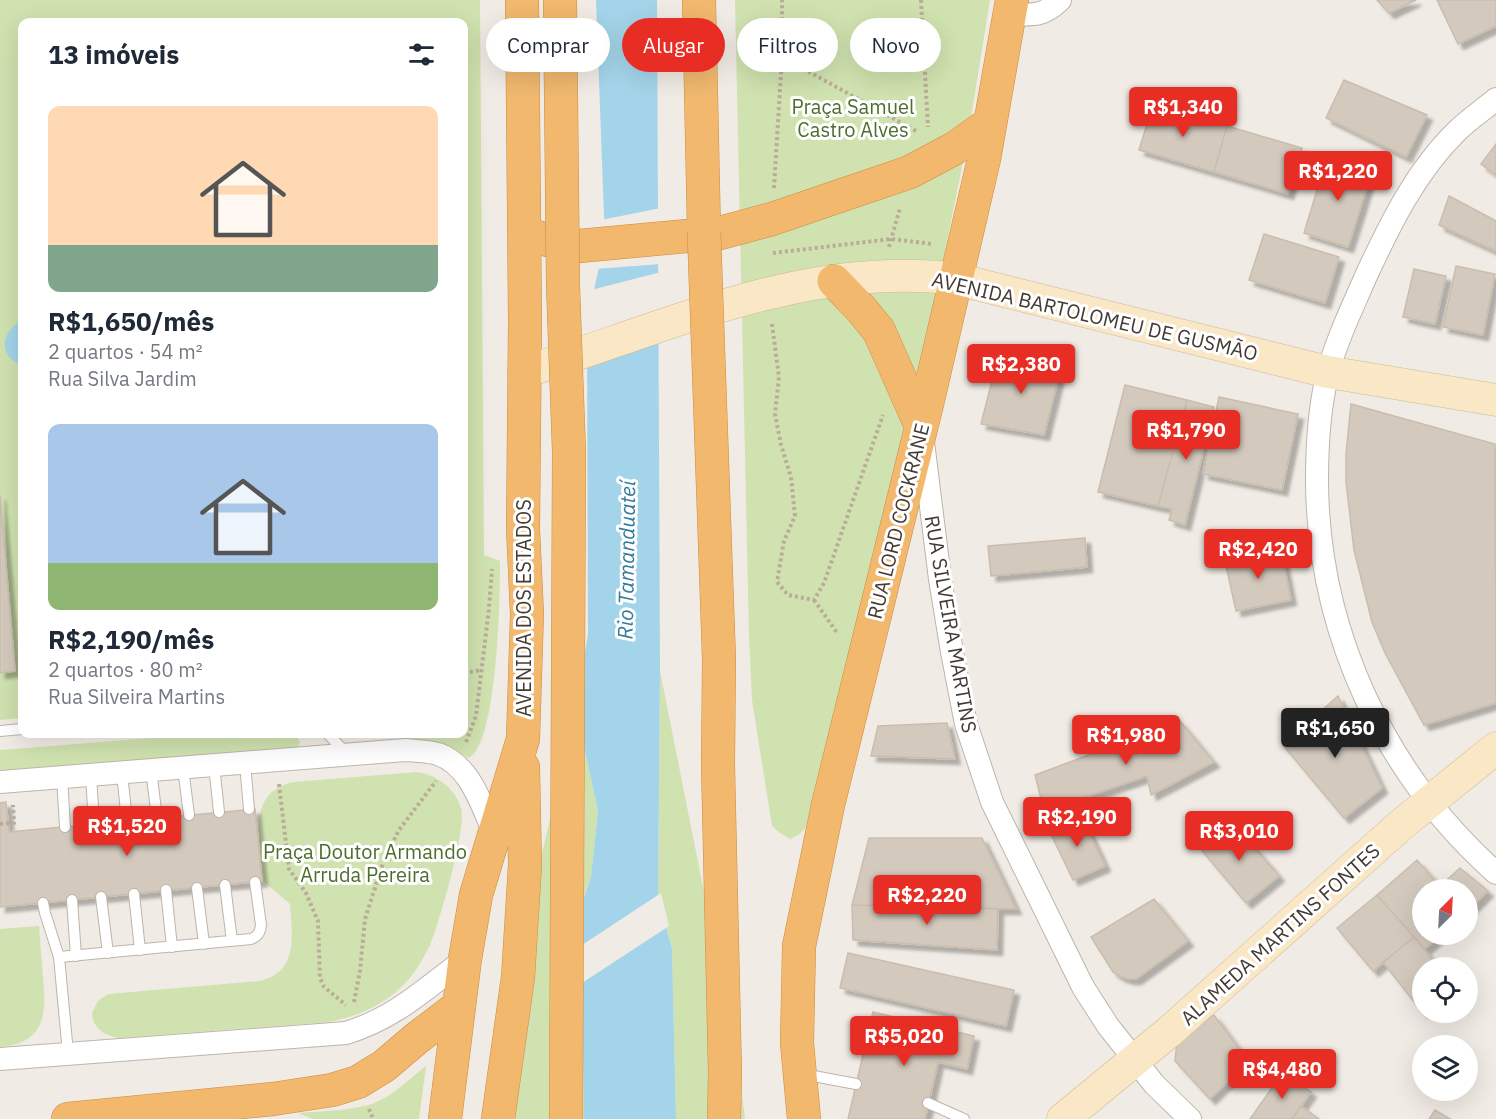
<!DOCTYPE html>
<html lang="pt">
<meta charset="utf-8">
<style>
:root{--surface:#fff;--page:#f2f2f3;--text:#1f2937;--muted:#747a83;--accent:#e72d24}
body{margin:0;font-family:"IBM Plex Sans",sans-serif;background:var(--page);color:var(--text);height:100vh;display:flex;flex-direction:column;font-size:22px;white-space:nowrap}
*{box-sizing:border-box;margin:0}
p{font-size:20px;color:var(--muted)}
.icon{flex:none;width:33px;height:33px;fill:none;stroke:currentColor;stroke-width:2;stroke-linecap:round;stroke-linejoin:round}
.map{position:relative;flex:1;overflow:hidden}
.details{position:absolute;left:18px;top:18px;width:450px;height:720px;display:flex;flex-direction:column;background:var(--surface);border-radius:12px;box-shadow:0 6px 24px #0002}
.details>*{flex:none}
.top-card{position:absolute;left:486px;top:18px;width:570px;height:54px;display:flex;gap:12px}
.needle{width:39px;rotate:24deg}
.tools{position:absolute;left:1412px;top:879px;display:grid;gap:12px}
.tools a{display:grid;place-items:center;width:66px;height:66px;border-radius:50%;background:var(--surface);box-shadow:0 6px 24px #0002;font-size:30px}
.price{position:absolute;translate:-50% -51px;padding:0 14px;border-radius:6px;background:var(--accent);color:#fff;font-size:20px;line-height:39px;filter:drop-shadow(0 2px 3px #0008)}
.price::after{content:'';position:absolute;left:50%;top:36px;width:18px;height:14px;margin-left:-9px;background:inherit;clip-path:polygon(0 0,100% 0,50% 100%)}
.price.on{background:#222;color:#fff}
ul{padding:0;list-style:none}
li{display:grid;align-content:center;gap:12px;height:318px;padding:0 30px}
li span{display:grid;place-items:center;height:186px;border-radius:12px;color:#555}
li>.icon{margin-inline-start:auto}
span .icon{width:108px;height:108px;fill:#fffc;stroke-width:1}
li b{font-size:26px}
h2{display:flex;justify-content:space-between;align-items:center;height:72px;padding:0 30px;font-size:26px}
.chip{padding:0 21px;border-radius:27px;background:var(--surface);box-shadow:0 6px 24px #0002;font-size:21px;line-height:54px}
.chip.on{background:var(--accent);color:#fff}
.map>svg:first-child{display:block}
.green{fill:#d0e2af}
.water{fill:#a4d4e9}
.pier{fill:#f0ebe4}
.building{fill:#d4c9bd;stroke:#cbbdae;stroke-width:1.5;filter:url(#shadow)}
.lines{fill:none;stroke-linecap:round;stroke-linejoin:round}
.lane-casing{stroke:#beb5aa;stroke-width:12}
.street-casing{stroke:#beb5aa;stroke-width:24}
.secondary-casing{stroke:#cdb996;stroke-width:33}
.highway-casing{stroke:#cf8b3f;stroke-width:34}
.path{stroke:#bbac9a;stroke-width:4;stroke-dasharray:3 3;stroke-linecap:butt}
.lane{stroke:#fff;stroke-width:10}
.street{stroke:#fff;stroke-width:22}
.secondary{stroke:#f9e7c5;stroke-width:32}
.highway{stroke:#f1b86e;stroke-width:33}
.highway-bridge-casing{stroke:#cf8b3f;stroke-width:34;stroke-linecap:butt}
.highway-bridge{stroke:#f1b86e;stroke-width:33}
.labels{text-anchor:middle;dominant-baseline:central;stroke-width:6;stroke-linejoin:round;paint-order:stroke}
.park-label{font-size:20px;fill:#4c6e2d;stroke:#fff}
.street-label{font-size:20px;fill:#423b34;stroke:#fff}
.water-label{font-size:21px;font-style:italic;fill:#367b9d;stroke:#fff}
</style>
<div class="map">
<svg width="1496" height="1119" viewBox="0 0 1496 1119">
<defs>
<filter id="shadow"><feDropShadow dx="5.5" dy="5.5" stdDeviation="1.5" flood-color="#0004"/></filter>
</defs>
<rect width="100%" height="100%" fill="#f0ebe4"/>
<!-- green -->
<path class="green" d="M0 0H480L484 555 500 561C500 594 498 742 469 758L431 741 362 734H464V22H22V718L0 720Z
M735 0H990L967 142 916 395 805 829 798 835 790 839 780 833 772 826 752 700 749 637Z
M660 671 738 1063 745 1119H676L672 949 658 898Z
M576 709 598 811 591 877 581 907 584 1119H493L513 976Z
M202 734H295L300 742 297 748 0 774V750Z
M417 772C437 775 455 788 461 808 467 828 439 923 430 945 424 957 417 970 408 980 387 1004 359 1016 329 1022L118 1038C104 1035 93 1029 92 1013L98 1001 108 994 259 981C299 973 292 934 290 904L263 881C260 845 245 791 294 782Z
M39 926C40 944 42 961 43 979 47 1016 44 1043 0 1047V929Z
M426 1066 419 1119H313L298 1113C322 1111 349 1111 372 1104 392 1097 410 1078 426 1066Z"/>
<!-- water -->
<path class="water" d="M596 0H657L660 671 658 898 672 949 676 1119H584L581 907 591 877 598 811 576 709 588 634 587 320 605 242Z
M17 323H22V365C0 358 0 336 17 323Z"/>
<!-- pier -->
<path class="pier" d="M661 208V264L595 269 602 242 601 220Z
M661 272V331L584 363V319L591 290Z
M661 893 669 926 579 985V947Z"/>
<!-- building -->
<path class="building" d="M1377 0H1416L1389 13Z
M1437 0H1496V26L1458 44Z
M1344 80 1427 115 1406 157 1326 118Z
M1153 104 1227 126 1214 172 1139 150Z
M1227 126 1302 148 1288 194 1214 172Z
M1496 144V175L1481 164Z
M1327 157 1372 171 1348 247 1304 233Z
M1449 196 1496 221V251L1439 225Z
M1264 234 1339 257 1325 303 1249 280Z
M1456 266 1495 274 1483 335 1443 327Z
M1414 269 1446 276 1435 324 1403 317Z
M999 353 1061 368 1044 435 981 424Z
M1125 385 1187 400 1158 506 1098 492Z
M1219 397 1298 414 1282 490 1203 474Z
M1187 400 1214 407 1185 525 1169 520 1172 509 1158 506Z
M1351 404 1495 444 1496 703 1424 725 1385 653 1372 622 1354 550 1346 482V454Z
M0 495 15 671 0 673Z
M1085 538 1087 567 991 576 988 546Z
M1281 550 1291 600 1236 611 1225 561Z
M1338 696 1382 788 1344 818 1283 745Z
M1180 721 1214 762 1151 795 1147 776 1044 811 1035 775Z
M947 723 955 759 871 756 878 726Z
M6 802 9 832 255 809 262 881 0 907V803Z
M1081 815 1105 866 1073 880 1049 830Z
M1232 821 1279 876 1246 903 1200 848Z
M869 838H982L1016 909 852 905Z
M1417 860 1443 890H1422V934H1442L1425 949 1377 895Z
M1460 868 1488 891 1467 912V890H1443L1440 886Z
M1377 895 1414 937 1373 971 1337 928Z
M1154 899 1188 941 1136 979H1128L1120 976 1113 972 1091 937Z
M852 905 998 909 997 950 853 940Z
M1414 937 1440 968H1422V1012L1383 962Z
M848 953 1014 990 1006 1026 840 988Z
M873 1012 974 1036 967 1069 938 1062 925 1119H848Z
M1214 1015 1240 1050 1232 1061 1237 1073 1210 1099 1175 1061 1177 1041Z
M1283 1072 1311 1092 1292 1119H1250Z
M1301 1106 1319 1119H1292Z
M1435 1110 1450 1119H1429Z"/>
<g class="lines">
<defs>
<path id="lane" d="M0 731 22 729
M328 734 346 753
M245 763 249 809
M214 765 219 812
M183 768 189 815
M151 770 157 818
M122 773 127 821
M91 775 94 824
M62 777 65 827
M225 885 232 941
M197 888 204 944
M166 890 172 947
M134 894 140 950
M101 897 108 953
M72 900 76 956
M43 903 45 913 59 957 68 1053
M59 957 251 939C258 936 260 933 261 925L255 882
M803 1074 856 1084
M928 1103 964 1119"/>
<path id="street" d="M1009 14C1032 15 1043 17 1060 0
M1496 99C1483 110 1469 119 1457 131 1416 171 1390 224 1366 276 1353 306 1336 341 1328 373 1319 407 1317 446 1317 481 1318 632 1384 773 1496 873
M923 442 940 579 952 652 966 724 992 802 1083 987 1108 1026 1154 1084 1190 1119
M0 782 405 750C416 751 427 751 438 754 470 765 481 804 494 832
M0 1059 346 1033C395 1018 425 989 465 959"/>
<path id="secondary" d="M524 372C664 328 806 260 956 279L1328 372 1496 400
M1063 1119 1170 1031 1402 824 1496 748"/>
<path id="highway" d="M699 0 704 232
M534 236 551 241 579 246 720 233 772 219 910 172 955 148 990 123
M834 281 862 310 879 331 921 426
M718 765 725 1073 724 1119
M68 1119 273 1099 332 1090 358 1082 384 1066 417 1038 459 1006
M445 1119 465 959 476 895 523 739 527 614 523 529 525 321 522 0
M498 1119 518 977 525 865 523 767
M804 1119 797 1043 799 946 828 805 927 404 984 159 1012 0"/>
</defs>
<!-- lane casing -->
<use href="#lane" class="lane-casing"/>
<!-- street casing -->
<use href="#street" class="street-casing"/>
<!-- secondary casing -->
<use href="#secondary" class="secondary-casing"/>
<!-- highway casing -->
<use href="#highway" class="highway-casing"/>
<!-- path -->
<path class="path" d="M921 0 928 127
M782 57 918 132
M774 188 782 57V0
M889 247 900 208
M773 253 891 239 933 244
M772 324 779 377 775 414 781 445 791 477 795 516 784 541 777 582 788 595 814 600 824 583 883 415
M814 600 838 634
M464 673 482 670
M466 742 476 716 489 608 492 569
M279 784 289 869 306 893 318 921 320 978 324 987 346 1005
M0 824 14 823 13 805
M354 1002 360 971 365 919 384 860 399 830 436 781
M369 1109 373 1119"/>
<!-- lane -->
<use href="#lane" class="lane"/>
<!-- street -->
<use href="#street" class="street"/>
<!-- secondary -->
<use href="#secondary" class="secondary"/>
<!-- highway -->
<use href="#highway" class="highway"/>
<defs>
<path id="highway-bridge" d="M560 0 563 285 569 452 566 1119
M704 232 719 659 718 765"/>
</defs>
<!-- highway-bridge casing -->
<use href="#highway-bridge" class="highway-bridge-casing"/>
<!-- highway-bridge -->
<use href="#highway-bridge" class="highway-bridge"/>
</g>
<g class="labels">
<!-- park labels -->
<g class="park-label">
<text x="853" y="106">Praça Samuel<tspan x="853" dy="23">Castro Alves</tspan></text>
<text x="365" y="851">Praça Doutor Armando<tspan x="365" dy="23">Arruda Pereira</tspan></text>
</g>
<!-- street labels -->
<g class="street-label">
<text transform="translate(1095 316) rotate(13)">AVENIDA BARTOLOMEU DE GUSMÃO</text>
<text transform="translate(898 521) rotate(-76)">RUA LORD COCKRANE</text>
<text transform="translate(523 608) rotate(-90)">AVENIDA DOS ESTADOS</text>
<text transform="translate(951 624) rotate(80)">RUA SILVEIRA MARTINS</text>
<text transform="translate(1280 934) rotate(-42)">ALAMEDA MARTINS FONTES</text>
</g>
<!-- water labels -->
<g class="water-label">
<text transform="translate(626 560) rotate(-89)">Rio Tamanduateí</text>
</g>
</g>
</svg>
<div class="tools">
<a><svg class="needle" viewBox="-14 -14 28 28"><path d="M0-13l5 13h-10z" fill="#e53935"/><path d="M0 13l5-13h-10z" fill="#747a83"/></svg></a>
<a><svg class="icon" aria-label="locate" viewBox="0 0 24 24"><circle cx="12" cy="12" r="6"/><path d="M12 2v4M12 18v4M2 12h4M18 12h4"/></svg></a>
<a><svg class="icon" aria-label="layers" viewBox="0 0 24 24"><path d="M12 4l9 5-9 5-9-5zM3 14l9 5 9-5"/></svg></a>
</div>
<b class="price" style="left:1183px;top:138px">R$1,340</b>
<b class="price" style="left:1338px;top:202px">R$1,220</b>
<b class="price" style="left:1021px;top:395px">R$2,380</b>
<b class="price" style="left:1186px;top:461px">R$1,790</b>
<b class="price" style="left:1258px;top:580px">R$2,420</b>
<b class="price on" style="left:1335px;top:759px">R$1,650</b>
<b class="price" style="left:1126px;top:766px">R$1,980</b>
<b class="price" style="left:1077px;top:848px">R$2,190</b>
<b class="price" style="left:127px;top:857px">R$1,520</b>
<b class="price" style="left:1239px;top:862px">R$3,010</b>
<b class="price" style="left:927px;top:926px">R$2,220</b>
<b class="price" style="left:904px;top:1067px">R$5,020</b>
<b class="price" style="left:1282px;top:1100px">R$4,480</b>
<div class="top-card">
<a class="chip">Comprar</a>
<a class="chip on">Alugar</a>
<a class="chip">Filtros</a>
<a class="chip">Novo</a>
</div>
<section class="details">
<h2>13 imóveis<svg class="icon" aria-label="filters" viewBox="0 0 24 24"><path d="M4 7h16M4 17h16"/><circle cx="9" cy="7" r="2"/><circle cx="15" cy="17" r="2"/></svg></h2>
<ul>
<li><span style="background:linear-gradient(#ffd9b3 75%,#7fa58c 0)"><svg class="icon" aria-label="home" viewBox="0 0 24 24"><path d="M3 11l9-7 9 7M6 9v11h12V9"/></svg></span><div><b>R$1,650/mês</b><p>2 quartos · 54 m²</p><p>Rua Silva Jardim</p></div></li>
<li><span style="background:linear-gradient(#a9c7e8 75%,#8fb573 0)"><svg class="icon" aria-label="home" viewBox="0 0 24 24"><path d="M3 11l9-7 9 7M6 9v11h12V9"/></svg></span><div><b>R$2,190/mês</b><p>2 quartos · 80 m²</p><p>Rua Silveira Martins</p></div></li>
</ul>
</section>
</div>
